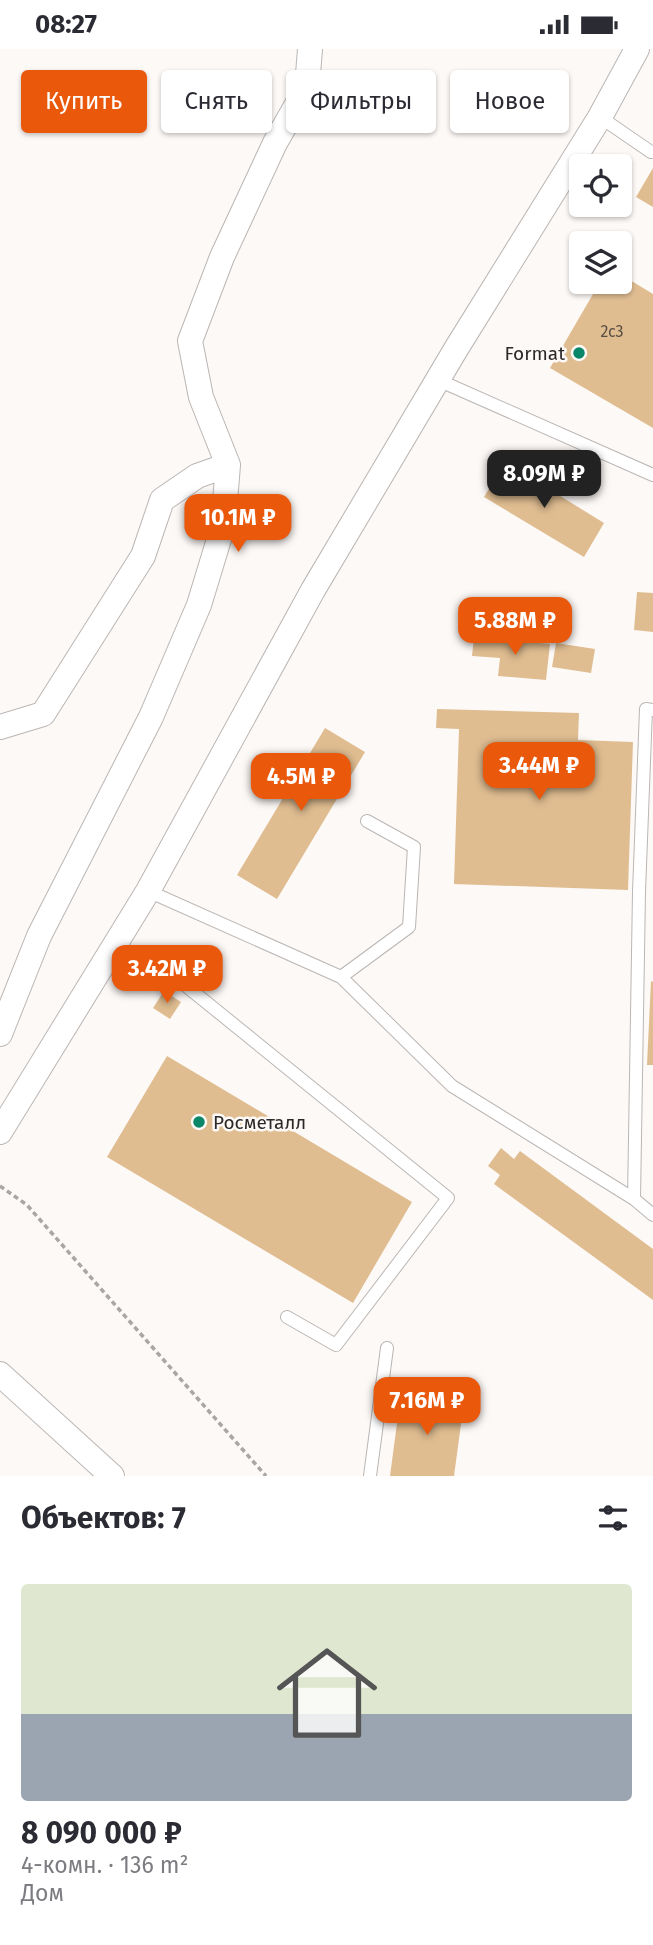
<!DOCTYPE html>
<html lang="ru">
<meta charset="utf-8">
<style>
:root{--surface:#fff;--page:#f7f7f7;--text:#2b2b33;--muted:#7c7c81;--accent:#ea580c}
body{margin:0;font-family:"Fira Sans",sans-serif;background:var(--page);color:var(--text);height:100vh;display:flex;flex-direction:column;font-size:26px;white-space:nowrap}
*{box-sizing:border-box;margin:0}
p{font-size:23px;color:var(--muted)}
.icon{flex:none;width:38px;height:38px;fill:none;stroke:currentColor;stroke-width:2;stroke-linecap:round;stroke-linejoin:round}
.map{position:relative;height:1427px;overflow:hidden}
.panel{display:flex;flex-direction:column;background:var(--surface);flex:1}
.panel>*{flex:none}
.hud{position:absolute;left:21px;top:21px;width:612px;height:63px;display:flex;gap:14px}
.buttons{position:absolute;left:569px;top:105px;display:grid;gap:14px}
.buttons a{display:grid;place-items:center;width:63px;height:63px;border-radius:7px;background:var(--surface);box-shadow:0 2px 5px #0004;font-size:35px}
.price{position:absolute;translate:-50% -60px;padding:0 16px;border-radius:14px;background:var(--accent);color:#fff;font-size:23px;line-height:46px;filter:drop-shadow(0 2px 4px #0008)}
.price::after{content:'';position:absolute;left:50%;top:42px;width:21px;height:16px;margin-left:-10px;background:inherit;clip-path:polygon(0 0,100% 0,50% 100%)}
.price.active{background:#222;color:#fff}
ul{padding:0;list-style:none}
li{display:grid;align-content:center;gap:14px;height:371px;padding:0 21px}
li span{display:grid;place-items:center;height:217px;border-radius:7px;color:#555}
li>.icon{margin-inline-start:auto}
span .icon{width:126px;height:126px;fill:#fffc;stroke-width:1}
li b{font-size:30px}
h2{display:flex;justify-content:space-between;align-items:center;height:84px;padding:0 21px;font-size:30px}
.pill{padding:0 24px;border-radius:7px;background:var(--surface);box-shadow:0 2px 5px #0004;font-size:24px;line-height:63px}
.pill.active{background:var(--accent);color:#fff}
.status{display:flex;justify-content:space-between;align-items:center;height:49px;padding:0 35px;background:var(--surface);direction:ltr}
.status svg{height:19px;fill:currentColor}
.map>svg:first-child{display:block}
.building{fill:#e0bd91}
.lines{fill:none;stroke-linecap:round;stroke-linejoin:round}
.lane-casing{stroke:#bab6b4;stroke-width:14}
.street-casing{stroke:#bab6b4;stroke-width:26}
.path{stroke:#a9a6a5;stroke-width:3.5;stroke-dasharray:5 3.5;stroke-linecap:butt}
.lane{stroke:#fff;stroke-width:12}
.street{stroke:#fff;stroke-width:24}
.poi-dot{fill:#0a8668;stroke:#fdf9f7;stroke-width:2.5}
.labels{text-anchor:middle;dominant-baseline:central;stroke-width:5;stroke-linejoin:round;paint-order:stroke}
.number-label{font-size:16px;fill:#584e43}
.poi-label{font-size:19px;fill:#2b2929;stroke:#fdf9f7;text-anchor:end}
</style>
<div class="status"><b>08:27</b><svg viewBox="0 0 49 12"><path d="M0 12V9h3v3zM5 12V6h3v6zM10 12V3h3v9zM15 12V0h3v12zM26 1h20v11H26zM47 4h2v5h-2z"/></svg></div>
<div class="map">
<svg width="653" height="1427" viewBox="0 0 653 1427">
<rect width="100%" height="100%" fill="#fdf9f7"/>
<!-- building -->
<path class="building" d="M653 119V158L636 148Z
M620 225 653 245V379L550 319 600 233H620Z
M505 413 604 474 584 508 484 448Z
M637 543 653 544V583L634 581Z
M474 588 550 595 546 631 498 627 500 609 472 607Z
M556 594 595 600 591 624 552 618Z
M437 660 579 664 578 691 633 693 628 841 454 835 459 680 436 679Z
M325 679 365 703 277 850 237 826Z
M651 932 653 933V1016H647Z
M164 942 181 953 170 970 153 959Z
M167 1007 412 1153 353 1254 107 1108Z
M501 1099 514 1110 520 1102 653 1200V1251L494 1135 500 1126 488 1117Z
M401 1344 464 1353 454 1427H390Z"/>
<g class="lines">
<defs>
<path id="lane" d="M600 68 651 103
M438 331 653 426
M148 842 341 928 409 878 414 798 367 772
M110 907 180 932 448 1149 336 1296 287 1268
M341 928 452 1037 634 1150 653 1166
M634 1150 639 843 646 660 653 661
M370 1427 387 1299"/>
<path id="street" d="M0 678 43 665 143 507 162 451 197 427 228 416
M0 985 39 887 151 668 199 556 223 477 228 416 201 348 190 292 222 208 275 94 307 38 310 0
M0 1083 148 842 313 541 456 300 600 68 637 0
M0 1325 112 1427"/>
</defs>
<!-- lane casing -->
<use href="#lane" class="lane-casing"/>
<!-- street casing -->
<use href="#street" class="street-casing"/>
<!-- path -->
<path class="path" d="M0 1137 27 1156 266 1427"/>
<!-- lane -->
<use href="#lane" class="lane"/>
<!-- street -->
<use href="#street" class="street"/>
</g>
<!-- markers -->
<g class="poi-dot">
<circle cx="579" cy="304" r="7"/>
<circle cx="199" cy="1073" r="7"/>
</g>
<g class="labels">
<!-- number labels -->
<g class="number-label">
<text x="612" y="282">2с3</text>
</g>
<!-- poi labels -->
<g class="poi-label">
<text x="565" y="304">Format</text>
<text x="213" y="1073" text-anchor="start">Росметалл</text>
</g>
</g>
</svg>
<div class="buttons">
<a><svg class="icon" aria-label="locate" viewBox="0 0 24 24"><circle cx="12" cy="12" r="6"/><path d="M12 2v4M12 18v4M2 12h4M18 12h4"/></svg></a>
<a><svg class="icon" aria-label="layers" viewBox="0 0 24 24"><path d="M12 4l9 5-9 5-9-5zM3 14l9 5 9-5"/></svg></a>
</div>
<b class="price active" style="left:544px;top:461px">8.09M ₽</b>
<b class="price" style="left:238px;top:505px">10.1M ₽</b>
<b class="price" style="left:515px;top:608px">5.88M ₽</b>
<b class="price" style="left:539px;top:753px">3.44M ₽</b>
<b class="price" style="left:301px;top:764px">4.5M ₽</b>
<b class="price" style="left:167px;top:956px">3.42M ₽</b>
<b class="price" style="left:427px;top:1388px">7.16M ₽</b>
<div class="hud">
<a class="pill active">Купить</a>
<a class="pill">Снять</a>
<a class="pill">Фильтры</a>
<a class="pill">Новое</a>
</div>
</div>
<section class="panel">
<h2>Объектов: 7<svg class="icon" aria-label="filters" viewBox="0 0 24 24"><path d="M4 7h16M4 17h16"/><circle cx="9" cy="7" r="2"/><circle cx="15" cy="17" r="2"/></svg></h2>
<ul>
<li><span style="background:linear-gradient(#dfe7d0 60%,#9aa5b1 0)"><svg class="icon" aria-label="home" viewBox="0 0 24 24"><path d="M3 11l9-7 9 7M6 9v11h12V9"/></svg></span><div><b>8 090 000 ₽</b><p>4-комн. · 136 m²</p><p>Дом</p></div></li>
</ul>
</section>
